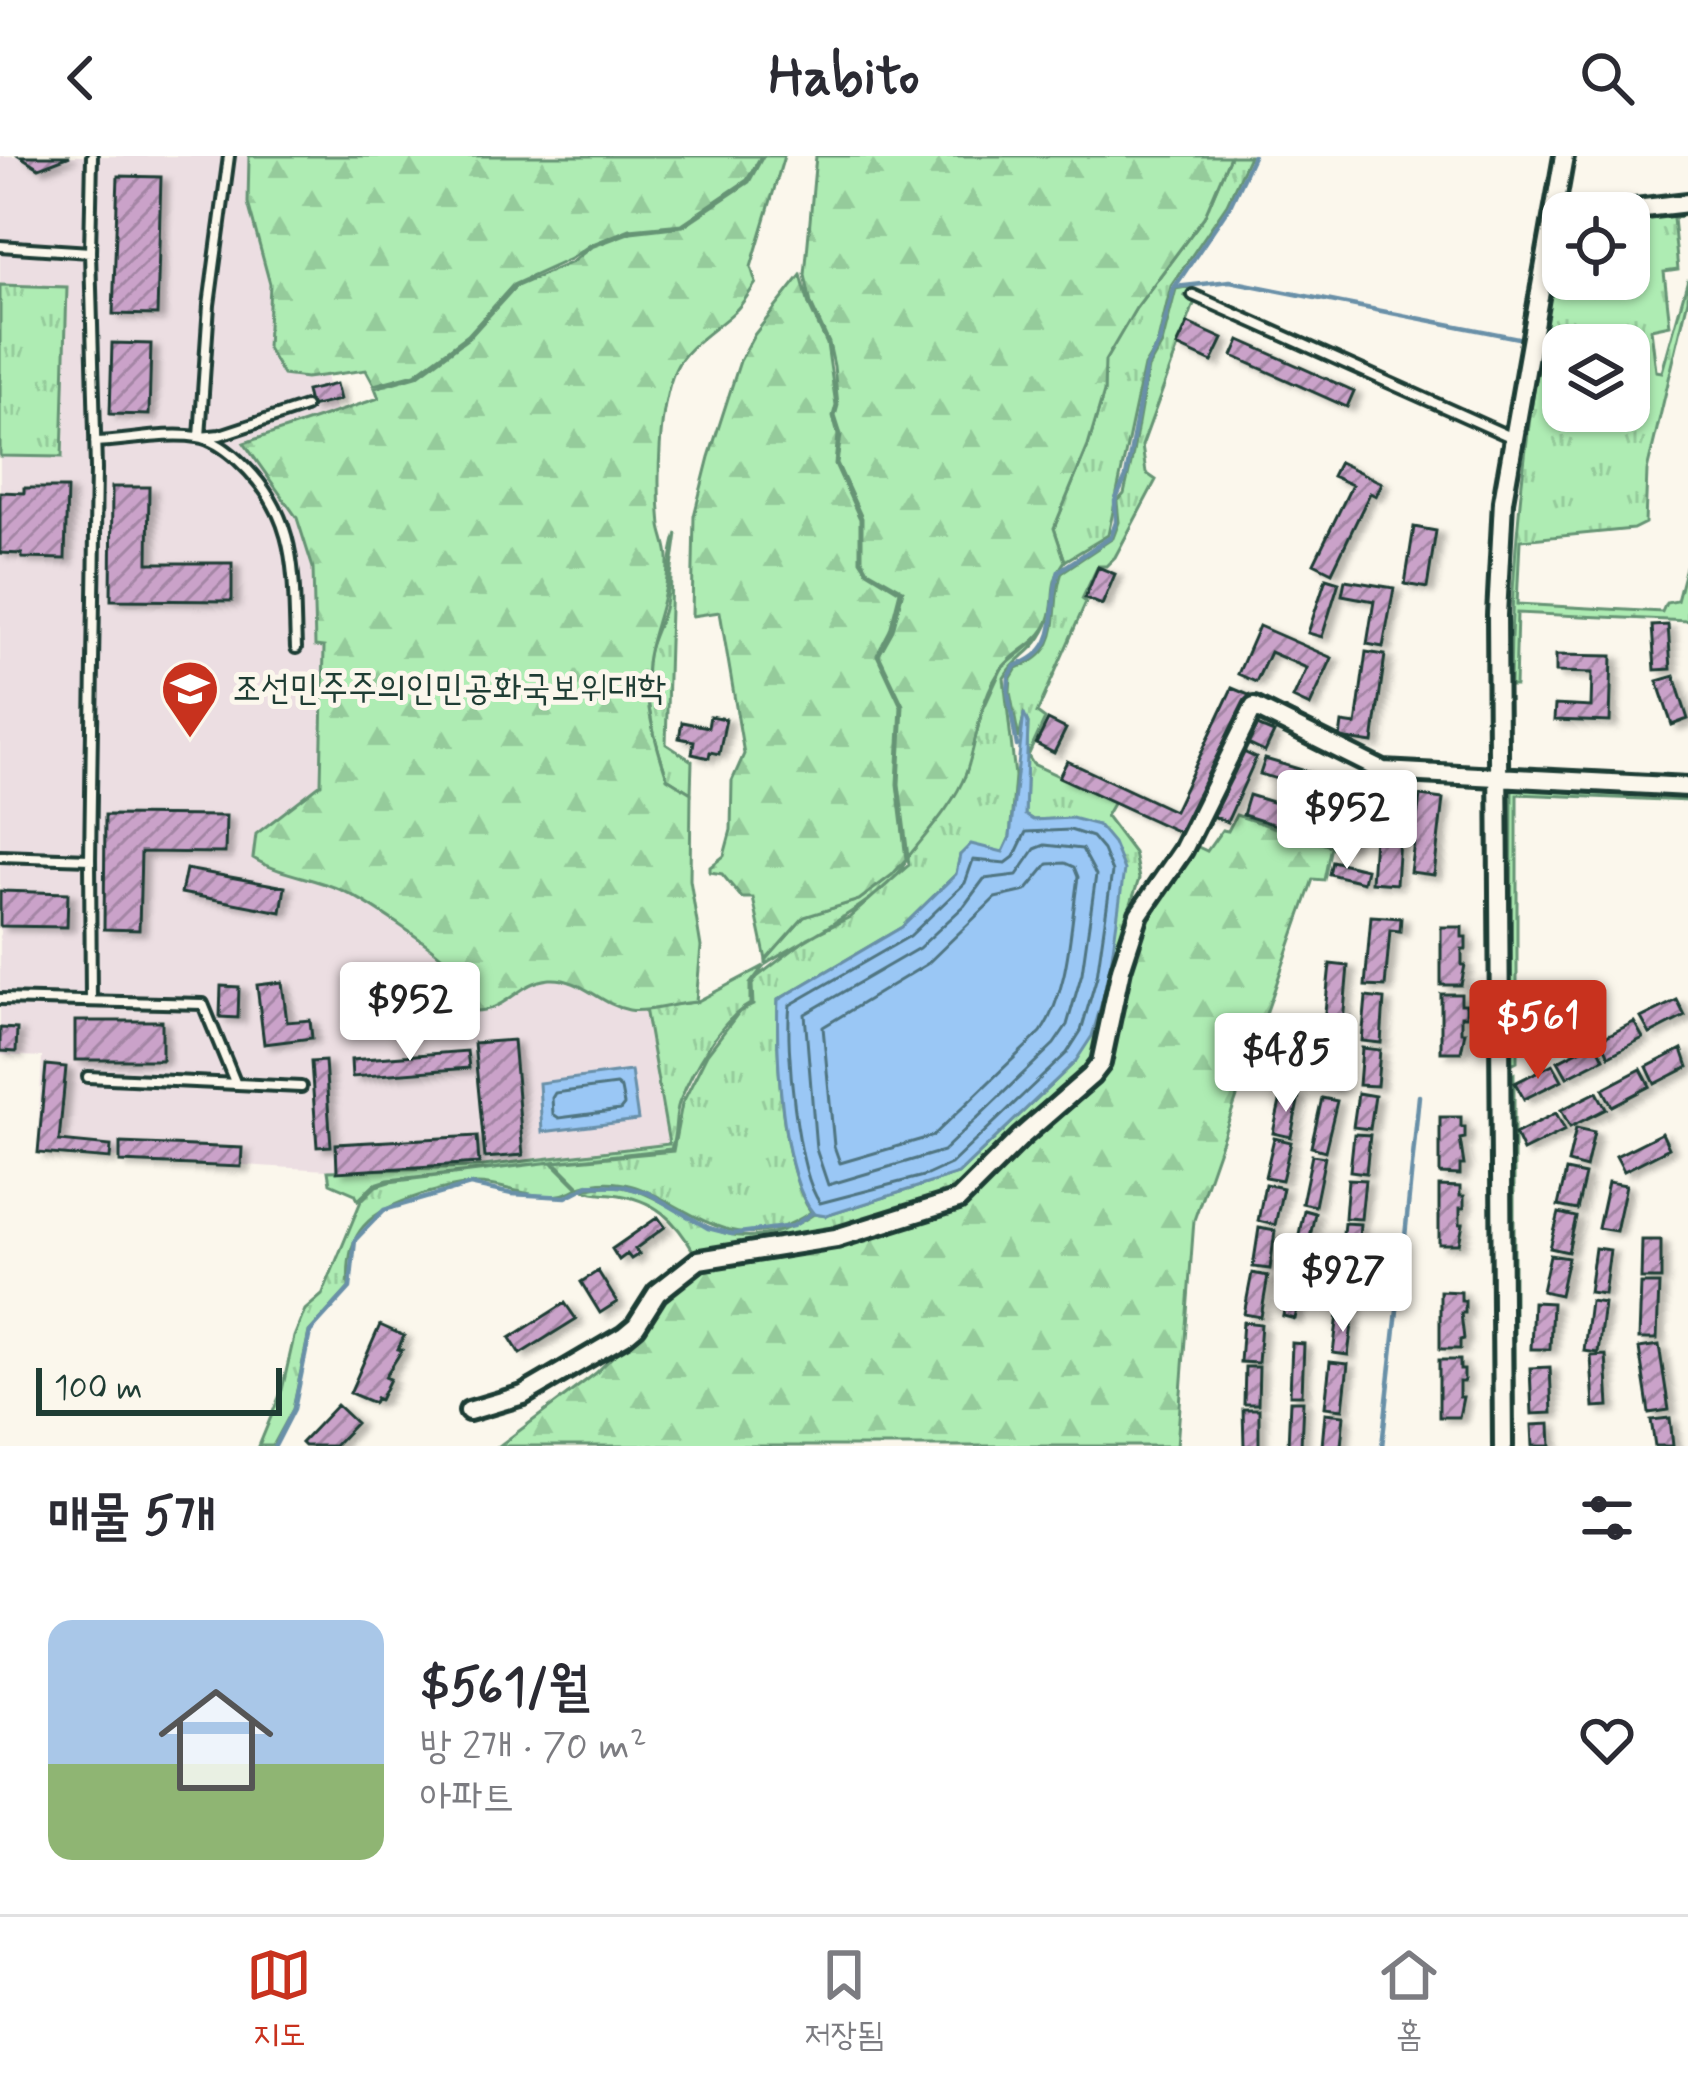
<!DOCTYPE html>
<html lang="ko">
<meta charset="utf-8">
<style>
:root{--surface:#fff;--page:#f2f2f3;--text:#2b2b33;--muted:#7c7c81;--line:#e1e1e2;--accent:#c8321e}
body{margin:0;font-family:Mynerve,"Poor Story",sans-serif;background:var(--page);color:var(--text);height:100vh;display:flex;flex-direction:column;font-size:45px;white-space:nowrap}
*{box-sizing:border-box;margin:0}
p{font-size:39px;color:var(--muted)}
.icon{flex:none;width:66px;height:66px;fill:none;stroke:currentColor;stroke-width:2;stroke-linecap:round;stroke-linejoin:round}
.map{position:relative;height:1290px;overflow:hidden}
.details{display:flex;flex-direction:column;background:var(--surface);flex:1}
.details>*{flex:none}
.buttons{position:absolute;left:1542px;top:36px;display:grid;gap:24px}
.buttons a{display:grid;place-items:center;width:108px;height:108px;border-radius:24px;background:var(--surface);box-shadow:0 3px 9px #0004;font-size:60px}
.scale{position:absolute;left:36px;bottom:30px;width:246px;box-sizing:border-box;padding-left:12px;border:6px solid #1f3d34;border-top:0;font-size:33px;line-height:42px;white-space:nowrap;color:#1f3d34;-webkit-text-stroke:9px #fbf7ec;paint-order:stroke}
.price{position:absolute;translate:-50% -102px;padding:0 27px;border-radius:12px;background:#fff;color:#222;font-size:39px;line-height:78px;filter:drop-shadow(0 3px 6px #0008)}
.price::after{content:'';position:absolute;left:50%;top:72px;width:36px;height:27px;margin-left:-18px;background:inherit;clip-path:polygon(0 0,100% 0,50% 100%)}
.price.selected{background:var(--accent);color:#fff}
ul{padding:0;list-style:none}
li{display:flex;align-items:center;gap:36px;height:300px;padding:0 48px}
li+li{border-top:3px solid var(--line)}
li span{display:grid;place-items:center;flex:none;width:336px;height:240px;border-radius:24px;color:#555}
li>.icon{margin-inline-start:auto}
span .icon{width:144px;height:144px;fill:#fffc;stroke-width:1}
li b{font-size:51px}
h2{display:flex;justify-content:space-between;align-items:center;height:144px;padding:0 48px;font-size:51px}
header{display:flex;justify-content:space-between;align-items:center;height:156px;padding:0 48px;background:var(--surface);font-size:54px;font-weight:700}
.tab-bar{display:flex;justify-content:space-around;align-items:center;height:168px;border-top:3px solid var(--line);background:var(--surface);font-size:33px;color:var(--muted)}
.tab-bar a{display:grid;justify-items:center;gap:6px}
.tab-bar .selected{color:var(--accent)}
.map>svg:first-child{display:block}
.built{fill:#ecdee2}
.grass{fill:url(#grass-tufts);stroke:#669474;stroke-width:3;fill-rule:evenodd}
.forest{fill:url(#forest-firs);stroke:#669474;stroke-width:3}
.water{fill:#9ac7f5;stroke:#6990a8;stroke-width:3}
.lines{fill:none;stroke-linecap:round;stroke-linejoin:round}
.shore{stroke:#507481;stroke-width:3}
.stream{stroke:#6990a8;stroke-width:4.5}
.building{fill:url(#building-hatch);stroke:#1f3d34;stroke-width:3;filter:url(#shadow)}
.service-casing{stroke:#1f3d34;stroke-width:16}
.minor-casing{stroke:#1f3d34;stroke-width:26}
.service{stroke:#fbf7ec;stroke-width:8}
.minor{stroke:#fbf7ec;stroke-width:16}
.labels{text-anchor:middle;dominant-baseline:central;stroke-width:10;stroke-linejoin:round;paint-order:stroke}
.poi-label{font-size:36px;fill:#1f3d34;stroke:#fbf7ec;text-anchor:start}
</style>
<header><svg class="icon" aria-label="back" viewBox="0 0 24 24"><path d="M15 5l-7 7 7 7"/></svg>Habito<svg class="icon" aria-label="search" viewBox="0 0 24 24"><circle cx="10" cy="10" r="6"/><path d="M15 15l6 6"/></svg></header>
<div class="map">
<svg width="1688" height="1290" viewBox="0 0 1688 1290">
<defs>
<pattern id="grass-tufts" width="24" height="20" patternUnits="userSpaceOnUse" patternTransform="scale(3)"><rect width="24" height="20" fill="#aeecb3"/><path d="M3 7l-1-3M5 7V3M7 7l1-3M15 17l-1-3M17 17v-4M19 17l1-3" fill="none" stroke="#95cb9b"/></pattern>
<pattern id="forest-firs" width="22" height="20" patternUnits="userSpaceOnUse" patternTransform="scale(3)"><rect width="22" height="20" fill="#aeecb3"/><path d="M5 1l3.5 6h-7zM16 11l3.5 6h-7z" fill="#95cb9b"/></pattern>
<pattern id="building-hatch" width="6" height="6" patternUnits="userSpaceOnUse" patternTransform="scale(3)"><rect width="6" height="6" fill="#caa2c9"/><path d="M-1 1l2-2M0 6l6-6M5 7l2-2" fill="none" stroke="#a385a4"/></pattern>
<filter id="shadow"><feDropShadow dx="7" dy="4" stdDeviation="3" flood-color="#0004"/></filter>
</defs>
<rect width="100%" height="100%" fill="#fbf7ec"/>
<filter id="ink" filterUnits="userSpaceOnUse"><feTurbulence type="fractalNoise" baseFrequency=".00833" numOctaves="2"/><feDisplacementMap in="SourceGraphic" scale="24" xChannelSelector="R" yChannelSelector="G"/><feConvolveMatrix kernelMatrix="1 2 1 2 8 2 1 2 1" color-interpolation-filters="sRGB"/></filter>
<g filter="url(#ink)">
<!-- built -->
<path class="built" d="M0 0H304L282 62 380 415 637 794 670 988 475 1010 327 1014 37 997 42 901 0 899Z"/>
<!-- grass -->
<path class="grass" d="M1230 0H1249L1227 48 1171 130 1157 189 1144 210 1108 379 1065 405 1054 372 1088 290 1104 236V205L1136 152 1204 61Z
M1688 53V58L1673 62 1678 114 1664 116 1670 169 1651 173 1656 215 1662 216 1688 123V143L1647 315 1645 367 1633 373 1520 384 1517 448 1662 456 1666 447 1677 445 1688 403V465L1517 457 1515 530H1510C1511 377 1530 230 1562 80L1563 123H1629V60ZM1563 189H1629V255H1563Z
M0 129 67 131 62 301 0 300Z
M1191 130 1185 140 1195 145 1142 290 1146 317 1156 324 1115 401 1106 410H1098L1082 443 1086 446 1037 557 1045 563 1028 600 1033 608 1114 646 1106 660 1134 697 1139 723 1124 769 1097 903 947 1043 829 1078 695 1098C675 1063 655 1043 612 1038 601 1037 594 1038 584 1033 674 1010 707 1128 814 1058L826 1060 958 1018 1075 906 1071 662 1033 664 1025 659 1028 567 1024 559 1019 583 1010 536 1011 522 1017 512C1069 494 1048 454 1062 416L1113 382 1119 366 1117 346 1124 338 1131 308 1148 212 1162 188 1176 133Z
M677 377 671 419 666 588 692 605 691 637 667 622C655 586 642 538 648 499 651 483 660 468 664 453 670 428 668 403 677 377Z
M1050 463C1036 499 1019 496 1004 522L1015 620 1010 681 1003 697 982 693 960 699 956 718 902 771 778 844C776 898 781 1012 811 1056 711 1124 665 1001 580 1031L555 1006 673 995 682 948 707 898 739 856 753 849 752 829 757 821 808 782 850 761 909 709 908 701 965 620 982 556 1002 512 1034 486Z
M1512 633 1688 639V645L1517 638V905L1511 908Z
M906 703C899 735 797 788 766 808V804L804 761 859 744 892 719Z
M764 810 750 828V848C720 864 692 915 679 947 674 962 677 978 671 993L388 1024 375 1028 358 1044 355 1038 330 1027 328 1015 475 1011 669 988 645 852 696 846Z
M1514 918V1290H1509V921Z
M552 1006 578 1032C545 1052 510 1028 477 1028 459 1028 438 1034 421 1039 369 1056 344 1074 349 1132L309 1176 293 1253 273 1290H259L282 1234 294 1181 305 1154 322 1139 361 1045 376 1030 389 1026Z"/>
<!-- forest -->
<path class="forest" d="M249 0H761L747 24 682 68 630 73 590 89 570 103 513 129 468 179 415 218 374 229 366 214 306 222 283 219 267 192 270 128 248 47Z
M763 0H784L751 111 756 127C749 137 743 148 734 156 715 174 686 190 675 214 658 252 657 328 661 370 663 382 669 393 668 406 668 438 656 464 649 495 640 534 655 585 667 622L691 637 690 724 701 791 696 846C675 847 649 857 629 854 600 849 581 821 550 823 515 826 506 861 464 854L444 827 449 808C436 792 362 742 341 734 312 721 280 719 253 702L256 678 321 628 324 491 315 490 313 412 297 362 244 287 379 242 375 232 417 220 470 181 515 131 572 106 591 91 631 76 683 70 749 26Z
M816 0H1230L1204 61 1136 152 1105 205 1104 236 1088 290 1054 372 1065 405C1046 431 1058 444 1048 466 1039 487 1017 494 1003 511 979 540 978 584 966 617 955 647 928 676 908 701L899 628 903 549 879 499 893 474 903 434 868 414 862 403V362L837 307 841 279 835 260 838 249 834 210 829 187 811 148 805 119Z
M801 119 809 149 827 188 836 249 833 260 838 279 835 308 860 363V404L867 415 900 435 890 474 877 499 901 550 897 628 906 703 892 719 859 744 804 761 766 804 753 742H742L722 718 710 716V711L724 700 731 674 732 625 744 598 720 456 692 460 694 360 709 301 740 205 754 179Z
M1236 659 1331 690 1324 724 1313 723 1194 1064 1177 1290H499L596 1217 636 1177 667 1134 705 1109 939 1055 1070 946 1113 878 1142 763 1196 690 1207 695 1222 674 1228 675Z"/>
<!-- water -->
<path class="water" d="M1024 557 1028 567 1025 659 1033 664 1072 662 1098 669 1113 687 1124 714 1109 822 1092 880 1075 906 958 1018 826 1060 814 1058C781 1020 776 895 778 844L902 771 956 718 960 699 971 688 1003 696 1010 681Z
M631 915 638 964 542 976 539 927Z"/>
<g class="lines">
<!-- shore -->
<path class="shore" d="M1070 674 1092 681 1103 694 1112 716 1097 820 1081 875 1067 897 951 1008 927 1019 820 1047C797 1016 785 888 790 849L910 780 965 727 973 704 1006 707 1014 701 1026 676Z
M1045 689 1082 693 1096 719 1082 817 1067 869 1054 888 943 995 828 1029 816 993 805 858 919 792 964 750 984 723 1017 719 1035 693Z
M1065 707 1074 711 1078 721C1070 771 1070 833 1041 876L933 980 840 1007 834 990 823 871 927 808 995 742 1026 735 1048 708Z
M616 929 621 933 624 949 620 954 559 962 553 958 552 942 555 937Z"/>
<!-- stream -->
<path class="stream" d="M1175 131 1230 125 1518 182
M1017 590 1008 537 1009 521 1015 510C1067 493 1046 452 1059 415L1111 381 1116 366 1115 345 1126 321 1146 211 1159 187 1174 132 1230 49 1253 0
M1402 1111 1419 940
M275 1290 294 1253 310 1176 350 1132 355 1084 384 1054 470 1029 512 1038 566 1041 589 1029 623 1030 648 1037 708 1072 732 1078 793 1070 812 1057
M1382 1290 1401 1118"/>
</g>
<!-- building -->
<path class="building" d="M20 0H70L39 12Z
M118 20 161 21 157 159 113 158Z
M1188 167 1223 183 1212 206 1177 190Z
M1240 184 1354 235 1347 251 1233 200Z
M112 187 151 188 149 259 110 258Z
M336 228 340 244 310 251 306 235Z
M1339 306 1382 327 1376 340 1370 337 1332 416 1314 407 1352 329 1332 320Z
M112 331H149L148 407H232V445L111 444Z
M24 332H67L65 403 22 402V398L0 397V336L24 337Z
M1414 371 1436 375 1427 432 1405 428Z
M1098 411 1115 418 1102 449 1085 442Z
M1326 422 1339 426 1322 481 1308 477Z
M1345 424 1394 432 1383 491 1367 488 1374 445 1342 439Z
M1668 469 1671 513 1655 514 1652 470Z
M1259 470 1332 502 1310 550 1293 542 1307 512 1270 496 1256 526 1238 518Z
M1366 496 1385 499 1373 587 1340 582 1342 567 1356 569Z
M1556 499 1612 500 1610 566 1554 564 1555 549 1591 551 1592 517 1556 516Z
M1674 520 1688 563 1672 569 1657 525Z
M1232 532 1249 539 1183 678 1059 621 1067 605 1174 655Z
M710 560 726 563 719 598 710 596 709 602 692 598 694 585 679 582 682 566 708 571Z
M1048 564 1066 573 1054 597 1036 588Z
M1255 569 1274 577 1265 596 1246 587Z
M1233 591 1256 602 1227 666 1203 656Z
M1265 603 1363 632 1359 647 1260 618Z
M1377 636 1402 638 1396 728 1371 726Z
M1249 639 1354 671 1348 691 1243 659Z
M1420 640 1443 643 1434 719 1410 716Z
M105 659 226 660 225 697 141 696 139 774 104 773Z
M1332 705 1366 713 1363 726 1329 718Z
M186 713 285 731 281 756 181 737Z
M0 735 68 737 67 771 0 770Z
M1371 760 1401 762 1400 775 1390 774 1385 831 1365 830Z
M1441 771H1462V781H1466V793H1462V809H1465L1461 829H1441Z
M1330 808 1348 810 1343 867 1324 865Z
M282 826 287 866 310 864 312 882 264 888 257 829Z
M221 830 239 831 238 862 220 861Z
M1441 838H1461V848H1466V860H1461V876H1465L1461 896H1441Z
M1366 841 1384 843 1381 887 1362 885Z
M1677 844 1685 860 1650 878 1641 862Z
M75 865H162V904H75Z
M1634 866 1643 882 1609 900 1601 883Z
M0 872 17 873 16 896 0 895Z
M1323 877 1342 879 1337 932 1318 930Z
M513 884 523 999 485 1002 474 887Z
M1596 886 1604 902 1567 921 1558 905Z
M1362 892 1380 894 1377 930 1359 929Z
M1682 893 1688 911 1655 928 1647 911Z
M467 895 469 912 352 921 351 904Z
M325 905 331 990 317 991 311 906Z
M1553 908 1562 924 1524 943 1515 927Z
M46 909 66 911 59 985 111 990 110 1003 38 997Z
M1641 913 1650 930 1612 950 1603 933Z
M1597 936 1606 953 1570 971 1561 954Z
M1282 937 1299 940 1291 981 1273 977Z
M1358 937 1375 940 1370 973 1353 971Z
M1322 942 1337 945 1325 995 1311 991Z
M1556 957 1565 974 1523 995 1515 978Z
M1440 961H1461V971H1465V982L1460 983 1464 1009H1460V1019L1440 1018Z
M1576 972 1594 976 1586 1012 1568 1007Z
M1662 977 1669 992 1624 1015 1616 1000Z
M1354 978 1370 979 1366 1017 1350 1015Z
M477 980 479 1007 337 1016 336 988Z
M1274 982 1291 986 1282 1024 1265 1021Z
M120 987 242 992 241 1011 120 1006Z
M1312 999 1325 1001 1315 1050 1302 1047Z
M1566 1015 1585 1019 1577 1054 1558 1050Z
M1348 1023 1365 1024 1361 1063 1345 1062Z
M1608 1026 1626 1029 1616 1075 1598 1072Z
M1265 1028 1283 1032 1275 1069 1258 1065Z
M1439 1030 1460 1031V1040H1464V1052H1460V1068H1463L1459 1088H1439Z
M1304 1054 1315 1057 1305 1104 1294 1102Z
M1559 1057 1576 1061 1568 1096 1550 1092Z
M658 1061 665 1071 635 1093 639 1098 631 1103 627 1098 619 1104 612 1093Z
M1344 1067 1360 1068 1357 1108 1340 1107Z
M1259 1072 1275 1075 1270 1113 1253 1111Z
M1642 1084H1661V1123H1641Z
M1595 1092 1610 1094 1604 1138 1589 1136Z
M1550 1099 1568 1102 1560 1139 1542 1135Z
M1294 1108 1306 1110 1295 1163 1283 1160Z
M1340 1114 1357 1115 1353 1154 1336 1153Z
M598 1115 617 1146 600 1157 581 1126Z
M1252 1117 1268 1120 1261 1161 1244 1158Z
M1641 1128H1659L1657 1183H1639Z
M1440 1135 1461 1136V1145H1465V1157H1461L1464 1183 1460 1184V1193H1440Z
M1590 1145 1604 1147 1598 1197 1584 1195Z
M1533 1146 1552 1147 1550 1193H1531Z
M565 1147 576 1163 520 1198 510 1182Z
M1338 1159 1353 1161 1348 1199 1333 1197Z
M1243 1166 1261 1168 1258 1207 1240 1206Z
M380 1169 404 1180 398 1193 402 1194 385 1221 390 1223 380 1244 376 1242 374 1247 350 1237Z
M1292 1187 1304 1188 1302 1239H1290Z
M1659 1189 1669 1254 1649 1257 1639 1192Z
M1606 1199 1609 1250 1594 1251 1591 1200Z
M1439 1204H1460V1214H1464V1226H1459V1241H1463L1459 1261H1439Z
M1330 1206 1348 1208 1343 1253 1325 1251Z
M1245 1211H1259L1258 1248H1244Z
M1550 1211 1552 1257 1532 1258 1530 1212Z
M1290 1245H1303L1301 1290H1288Z
M337 1249 356 1267 334 1290H304L301 1287Z
M1243 1253H1259V1290H1244Z
M1325 1257 1344 1259 1341 1290H1322Z
M1670 1262 1673 1290H1655L1651 1264Z
M1550 1268 1551 1290H1533L1532 1269Z"/>
<g class="lines">
<defs>
<path id="service" d="M229 0 209 149 200 281 220 279 305 251
M0 90 90 96
M1193 139 1513 282
M95 286C128 285 166 276 198 281 212 283 228 295 238 304 299 360 293 416 296 492
M0 700 90 703 96 313 90 96 92 0
M90 703 91 844
M0 843 203 848 235 926
M88 921 301 931"/>
<path id="minor" d="M1600 57 1688 47
M469 1255 523 1239 624 1180 636 1170 657 1137 699 1104 836 1082 958 1044 1021 981 1091 920 1101 907 1121 813 1139 758 1183 694 1254 551 1383 615 1688 631
M1503 1290 1497 459 1503 345 1564 0"/>
</defs>
<!-- service casing -->
<use href="#service" class="service-casing"/>
<!-- minor casing -->
<use href="#minor" class="minor-casing"/>
<!-- service -->
<use href="#service" class="service"/>
<!-- minor -->
<use href="#minor" class="minor"/>
</g>
</g>
<!-- icons -->
<defs>
<symbol id="university-pin" viewBox="-11 -11 22 30"><path d="M0 17L-7.5 6A9.5 9.5 0 1 1 7.5 6Z" fill="#c8321e" stroke="#fbf7ec"/><path d="M0-5L7-2L0 1L-7-2ZM-4 1L0 2.5L4 1V4Q0 6-4 4Z" fill="#fff"/></symbol>
</defs>
<g fill-rule="evenodd">
<use href="#university-pin" x="157" y="500" width="66" height="90"/>
</g>
<g class="labels">
<!-- poi labels -->
<g class="poi-label">
<text x="232" y="533">조선민주주의인민공화국보위대학</text>
</g>
</g>
</svg>
<div class="buttons">
<a><svg class="icon" aria-label="locate" viewBox="0 0 24 24"><circle cx="12" cy="12" r="6"/><path d="M12 2v4M12 18v4M2 12h4M18 12h4"/></svg></a>
<a><svg class="icon" aria-label="layers" viewBox="0 0 24 24"><path d="M12 4l9 5-9 5-9-5zM3 14l9 5 9-5"/></svg></a>
</div>
<div class="scale">100 m</div>
<b class="price" style="left:1347px;top:716px">$952</b>
<b class="price" style="left:410px;top:908px">$952</b>
<b class="price selected" style="left:1538px;top:926px">$561</b>
<b class="price" style="left:1286px;top:959px">$485</b>
<b class="price" style="left:1343px;top:1179px">$927</b>
</div>
<section class="details">
<h2>매물 5개<svg class="icon" aria-label="filters" viewBox="0 0 24 24"><path d="M4 7h16M4 17h16"/><circle cx="9" cy="7" r="2"/><circle cx="15" cy="17" r="2"/></svg></h2>
<ul>
<li><span style="background:linear-gradient(#a9c7e8 60%,#8fb573 0)"><svg class="icon" aria-label="home" viewBox="0 0 24 24"><path d="M3 11l9-7 9 7M6 9v11h12V9"/></svg></span><div><b>$561/월</b><p>방 2개 · 70 m²</p><p>아파트</p></div><svg class="icon" aria-label="heart" viewBox="0 0 24 24"><path d="M12 20l-8-8c-3-5 5-10 8-4 3-6 11-1 8 4z"/></svg></li>
</ul>
</section>
<nav class="tab-bar">
<a class="selected"><svg class="icon" aria-label="map" viewBox="0 0 24 24"><path d="M3 6l6-2 6 2 6-2v14l-6 2-6-2-6 2zM9 4v14M15 6v14"/></svg>지도</a>
<a><svg class="icon" aria-label="saved" viewBox="0 0 24 24"><path d="M7 4h10v16l-5-4-5 4z"/></svg>저장됨</a>
<a><svg class="icon" aria-label="home" viewBox="0 0 24 24"><path d="M3 11l9-7 9 7M6 9v11h12V9"/></svg>홈</a>
</nav>
